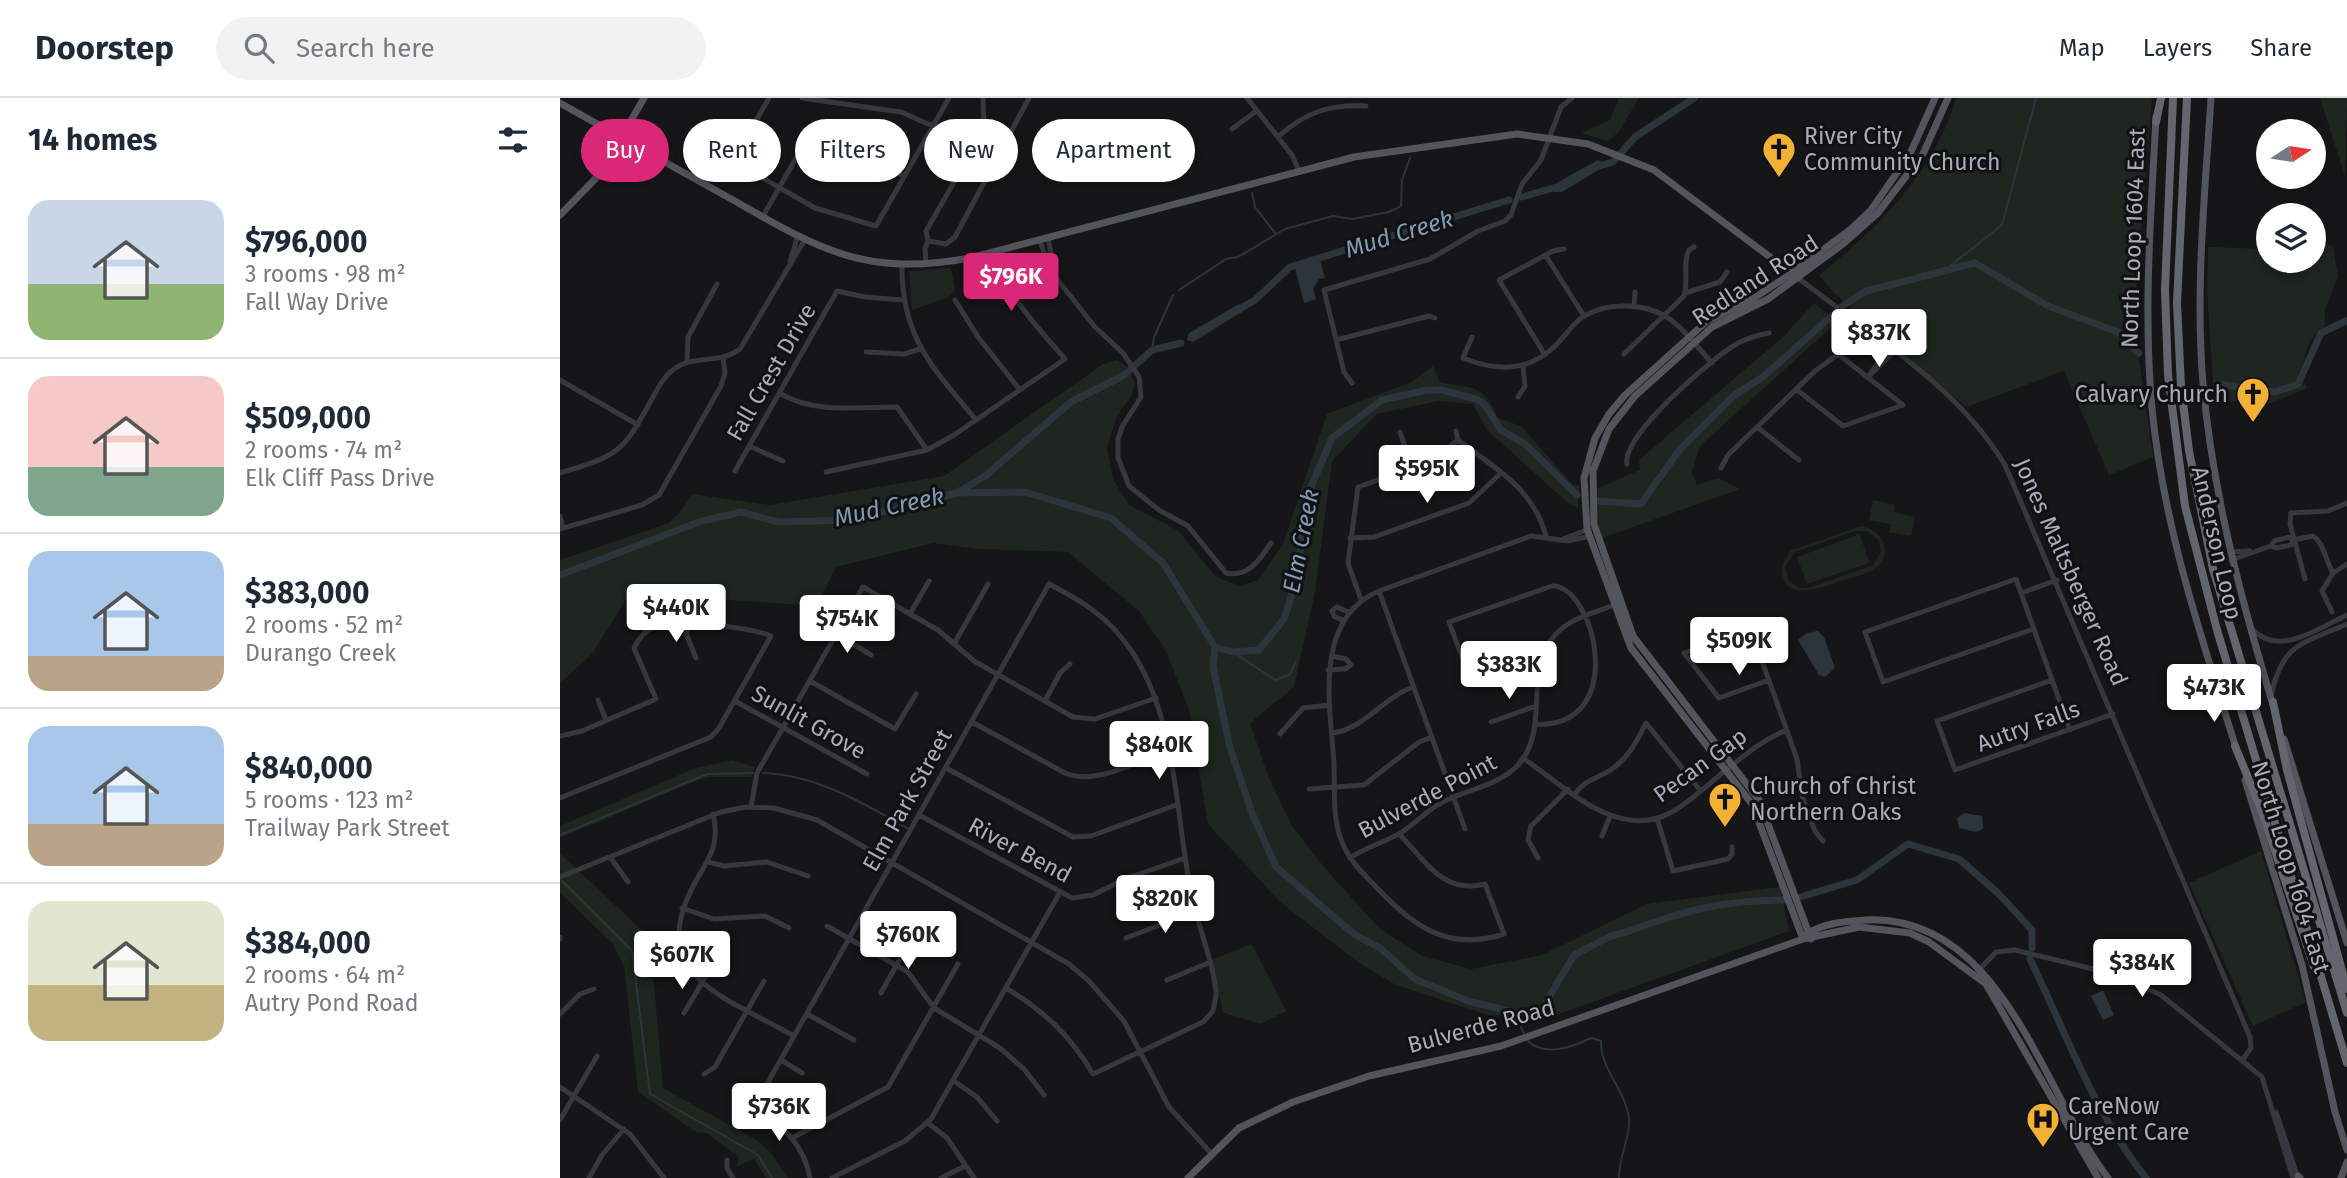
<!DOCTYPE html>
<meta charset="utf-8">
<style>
:root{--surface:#fff;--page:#f2f2f3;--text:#1f2937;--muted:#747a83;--line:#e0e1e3;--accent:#db2777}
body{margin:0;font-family:"Fira Sans",sans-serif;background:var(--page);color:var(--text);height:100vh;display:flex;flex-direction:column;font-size:26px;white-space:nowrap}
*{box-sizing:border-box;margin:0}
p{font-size:23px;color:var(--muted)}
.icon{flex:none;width:38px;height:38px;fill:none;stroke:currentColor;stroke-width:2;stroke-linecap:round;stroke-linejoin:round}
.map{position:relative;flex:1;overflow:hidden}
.drawer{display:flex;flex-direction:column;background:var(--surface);width:560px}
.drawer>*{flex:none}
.top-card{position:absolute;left:21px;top:21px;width:665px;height:63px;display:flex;gap:14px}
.needle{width:46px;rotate:78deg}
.tools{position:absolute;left:1696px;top:21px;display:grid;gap:14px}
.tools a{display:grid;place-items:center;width:70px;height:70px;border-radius:50%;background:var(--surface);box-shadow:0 4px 10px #0003;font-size:35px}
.price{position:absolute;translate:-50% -60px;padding:0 16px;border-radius:7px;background:#fff;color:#222;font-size:23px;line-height:46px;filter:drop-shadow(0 2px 4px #0008)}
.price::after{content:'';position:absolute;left:50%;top:42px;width:21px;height:16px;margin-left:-10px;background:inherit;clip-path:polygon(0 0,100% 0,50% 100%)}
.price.current{background:var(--accent);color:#fff}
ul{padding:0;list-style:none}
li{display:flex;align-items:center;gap:21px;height:175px;padding:0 28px}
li+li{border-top:2px solid var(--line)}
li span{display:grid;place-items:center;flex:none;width:196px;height:140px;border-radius:21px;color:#555}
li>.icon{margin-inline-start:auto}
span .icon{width:84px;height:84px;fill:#fffc;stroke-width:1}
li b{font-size:30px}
h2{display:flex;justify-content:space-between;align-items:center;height:84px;padding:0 28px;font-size:30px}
.pill{padding:0 24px;border-radius:32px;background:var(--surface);box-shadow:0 4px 10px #0003;font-size:24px;line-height:63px}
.pill.current{background:var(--accent);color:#fff}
header{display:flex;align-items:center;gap:42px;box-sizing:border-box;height:98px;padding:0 35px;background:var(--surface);border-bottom:2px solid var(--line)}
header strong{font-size:33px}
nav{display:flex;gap:38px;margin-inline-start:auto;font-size:24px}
.search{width:490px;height:63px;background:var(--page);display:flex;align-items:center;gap:18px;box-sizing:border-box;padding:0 24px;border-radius:38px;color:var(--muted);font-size:26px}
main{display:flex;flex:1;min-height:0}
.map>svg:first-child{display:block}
.green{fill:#1e261f;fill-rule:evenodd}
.water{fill:#2c353c}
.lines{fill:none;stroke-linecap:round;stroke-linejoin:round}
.stream{stroke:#2c353c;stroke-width:2}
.river{stroke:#2c353c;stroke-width:7}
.minor{stroke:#37383d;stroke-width:5}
.major{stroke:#53555c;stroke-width:7}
.highway{stroke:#63666e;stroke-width:8}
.labels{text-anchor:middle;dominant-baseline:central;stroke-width:6;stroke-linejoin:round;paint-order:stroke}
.poi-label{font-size:23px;fill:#a8adb8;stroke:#111113;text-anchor:start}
.street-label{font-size:23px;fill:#a8adb8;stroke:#111113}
.water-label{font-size:24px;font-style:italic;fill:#7f9bb3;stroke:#111113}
</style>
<header>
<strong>Doorstep</strong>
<div class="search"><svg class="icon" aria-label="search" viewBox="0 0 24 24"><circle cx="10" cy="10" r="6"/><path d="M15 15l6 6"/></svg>Search here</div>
<nav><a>Map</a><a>Layers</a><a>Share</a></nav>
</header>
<main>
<section class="drawer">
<h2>14 homes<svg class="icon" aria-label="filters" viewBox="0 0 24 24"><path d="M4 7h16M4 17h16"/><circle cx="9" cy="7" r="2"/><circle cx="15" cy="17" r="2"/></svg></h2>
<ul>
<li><span style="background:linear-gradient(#c9d6e8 60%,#8fb573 0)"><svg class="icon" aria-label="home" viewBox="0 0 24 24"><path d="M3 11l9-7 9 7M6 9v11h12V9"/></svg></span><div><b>$796,000</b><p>3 rooms · 98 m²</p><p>Fall Way Drive</p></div></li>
<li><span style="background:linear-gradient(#f6c9c9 65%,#7fa58c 0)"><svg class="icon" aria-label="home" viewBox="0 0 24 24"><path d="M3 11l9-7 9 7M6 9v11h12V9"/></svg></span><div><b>$509,000</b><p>2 rooms · 74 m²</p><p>Elk Cliff Pass Drive</p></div></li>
<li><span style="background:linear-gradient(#a9c7e8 75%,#b9a48a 0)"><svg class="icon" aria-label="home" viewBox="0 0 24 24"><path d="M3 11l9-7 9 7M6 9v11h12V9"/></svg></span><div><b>$383,000</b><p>2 rooms · 52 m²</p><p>Durango Creek</p></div></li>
<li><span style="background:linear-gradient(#a9c7e8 70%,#b9a48a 0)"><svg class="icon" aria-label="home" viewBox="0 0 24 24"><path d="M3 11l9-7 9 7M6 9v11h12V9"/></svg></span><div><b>$840,000</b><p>5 rooms · 123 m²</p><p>Trailway Park Street</p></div></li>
<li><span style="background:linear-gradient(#dfe7d0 60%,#c2b280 0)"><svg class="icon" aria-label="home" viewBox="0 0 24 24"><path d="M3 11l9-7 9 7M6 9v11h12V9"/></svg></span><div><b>$384,000</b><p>2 rooms · 64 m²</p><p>Autry Pond Road</p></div></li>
</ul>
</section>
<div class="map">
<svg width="1787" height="1080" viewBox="0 0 1787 1080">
<rect width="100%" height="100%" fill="#161618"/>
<!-- green -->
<path class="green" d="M1059 0H1079L1059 34 1048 43 1021 35 1050 22Z
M1396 0H1592L1574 221 1569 231 1577 247 1593 359 1549 377 1504 273 1406 309 1274 195 1259 177C1317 131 1375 74 1396 0Z
M1760 0H1787L1785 78Z
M1756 141 1773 149 1778 178 1765 212V227L1750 243 1739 275 1747 290 1706 307 1659 302 1654 296 1647 195 1648 149 1708 151V163H1754Z
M391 170 395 192 387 200 352 212 349 173Z
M1254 205 1278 223 1140 348 1132 374 1137 387 1158 380 1180 391 1042 440 1037 419 1036 391 1080 372 1079 362 1224 238Z
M557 262 565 267 575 284 572 297 556 320 547 350 553 381 569 407 619 433 654 477 678 488 698 482 723 446 767 316 851 284 873 268 880 284C914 291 923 286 938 320L961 328 1013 387H1019L1018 410 1007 404 927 332 913 306 878 303 817 316 772 363 755 494 734 589 690 625 709 680 732 728 768 774 820 831 862 858 911 871 982 857 1087 806 1220 789 1229 833 991 919 927 917 834 886 798 864 720 804 648 726 629 612 606 553 579 513 508 454 417 451 373 445 276 469 257 508 70 495 32 556 0 585V462L109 425 122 412 132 396 210 407 384 378 543 266Z
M1313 402 1335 407 1334 414 1355 419 1351 438 1329 434 1331 426 1309 422Z
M1301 428C1321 431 1334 453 1317 469 1308 477 1292 479 1281 483 1260 490 1221 506 1222 468L1230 453ZM1295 433H1307L1319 442 1321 454 1313 467 1248 490H1239L1229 483 1225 469 1235 454Z
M1300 436 1309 465 1247 486 1237 459Z
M172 662 195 669 191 679H150L138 682 0 740V728L133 671Z
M1701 753 1746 904 1693 928 1629 785Z
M0 755 90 840 103 990 195 1041 210 1054 228 1080H206L194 1061 176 1069 179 1059 147 1035 136 1034 78 994 64 868 53 846 0 795Z
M692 846 726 913 701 926 664 915C658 898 656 880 651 862Z"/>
<!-- water -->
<path class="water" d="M1038 62 1047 67 1002 94H993V87Z
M760 162 765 180 759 181 753 191 756 201 744 205 735 170Z
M679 206 685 210 682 214 633 244 627 242 629 235Z
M1258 533 1264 539 1275 570 1265 579 1259 577 1238 542 1247 535Z
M1404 715 1422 718 1423 731 1416 734 1399 730 1397 720Z
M1543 892 1554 917 1543 922 1531 898Z"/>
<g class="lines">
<!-- stream -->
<path class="stream" d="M692 95 695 109 715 135
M1385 172 1442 127 1476 0
M619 192 666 161 678 159 725 131 773 118 792 121 829 114 841 108 842 82 850 60
M592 252 594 239 613 197
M673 554 715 582 730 576 736 563
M203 675C253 676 304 705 347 730
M0 737 147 676 193 675
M2 783 72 853 90 996 198 1057 212 1080
M953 914 964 935
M968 943C984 959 1013 949 1031 940L1041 943C1040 971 1065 991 1069 1020 1071 1039 1058 1060 1059 1080"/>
<!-- river -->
<path class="river" d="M1039 68 1053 64 1075 39 1134 0
M962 99 1000 88
M678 212 695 202 730 169 949 102
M1657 286 1715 294 1738 286 1761 235 1786 223
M396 395 465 394 551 420 603 465 655 549 673 554 699 552 724 521 738 477 744 405 772 340 822 302 867 292H882L916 301 924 306 941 332 965 346 1017 397
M1038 403 1081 406 1120 351 1173 298 1203 279 1284 207 1306 193 1415 165 1488 208 1558 234 1579 255
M0 477 139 424 181 414 219 424 291 422 396 395 424 379 511 304 563 278 592 252 621 245
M655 549 653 569 670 650 692 715 716 769 795 837 820 850 855 881 908 903 965 917 982 911 1014 857 1051 838 1066 834
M1240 799 1297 782 1348 746 1399 761 1439 796 1472 832V850
M1069 833C1127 812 1164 802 1226 802
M1470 861C1506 935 1534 1015 1586 1080"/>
<!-- minor -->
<path class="minor" d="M209 0 173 63 255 110 316 128 389 0
M242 0 341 14 373 28
M687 0 732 57 739 73
M672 31 695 14
M719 38C746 14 770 6 806 8
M202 120 240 53 315 64 344 78
M488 140 496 180
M480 142 489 171 535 229 563 255 579 279 581 299 562 329 558 341V360L569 388 599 412 628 428 666 475C689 480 700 461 711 445
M368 143 366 133 424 32 423 0
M986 158 1024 218
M230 164 237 140
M342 166C341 239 372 269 416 322
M366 166 365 150 368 143 386 146 395 139 469 0
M1238 180C1310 236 1397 287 1445 367L1690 939 1691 950 1683 961
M1125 195 1160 184 1167 174
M395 202 418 239 460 292
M1074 208 1075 194
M912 239 903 260C938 274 970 274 997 246 1006 237 1013 225 1024 218 1049 203 1088 205 1111 222 1127 234 1139 251 1152 265
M776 242 869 218 875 220
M306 254 344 256 360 251
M1064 256 1124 198C1129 182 1122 167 1129 152L1134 149
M985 257 939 182 993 153 1004 151
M127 264 128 239 157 186
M1308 279 1334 254
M1308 279 1328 250
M0 282 78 327
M792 285 784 274 764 192 870 161 918 133 945 123 951 117 962 86 981 62 1001 9 1012 0
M1236 291 1283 328 1343 307
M219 295C255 316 297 309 337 309L367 352
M958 299 965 288 963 268
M1197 329 1239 362
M896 333 898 342C936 371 973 390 986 438
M840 334 852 370
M189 348 223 363
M1067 366C1061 338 1153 259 1178 245 1188 240 1198 237 1209 235
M1161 370 1168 357 1255 273 1278 256 1343 307
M175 373 277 193 305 199 343 202
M266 374 367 352 394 337 505 261C483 235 436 188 438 152
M0 375C60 357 62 355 92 301 98 290 103 279 114 271 134 256 159 267 180 251L244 143
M0 418 3 430
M0 431 82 407 99 397 161 288 165 275 163 260
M790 440 814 439 909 405 941 375
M1003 441 1029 431
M1733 442 1753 438C1764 445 1766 464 1773 475L1762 493 1772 514
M1670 454 1690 453
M1671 462 1711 448 1716 450 1731 447 1733 442 1729 439 1714 443 1711 448
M1773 475 1787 466
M1745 481 1730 426 1731 415 1768 413 1787 405
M819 493 905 731
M1461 495 1497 482
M801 502 788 465 798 389 872 363 898 342
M350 516 369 483
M784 523 774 518 772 513 777 509 788 514
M126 526 127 538 136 560
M1473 531 1323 584 1305 534 1456 481 1510 632
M1692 531C1719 560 1758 530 1787 517
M277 536 311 557
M394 546 428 486
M768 572 785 571 791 567 786 561 772 558
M1209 582 1159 600 1124 555 1191 532 1237 661 1242 698 1255 733 1263 743
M1492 582 1377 623 1395 672 1553 616
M250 583 335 631 356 596
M1711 598C1722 545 1742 546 1787 526
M38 602 46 622
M175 603 307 676
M485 603 500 575 510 566
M412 624 505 675C535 688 578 663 607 653
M931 624 976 608
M975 626C1070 631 1035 487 992 488L889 524 908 575 966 555 982 557
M772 635C803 632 824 599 853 589
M720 636 743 610 770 607
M0 638 22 633 96 601 74 550C78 541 86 531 97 528 119 521 189 529 211 538L159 630 151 639 0 700
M963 660C1004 688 1057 743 1110 715 1129 705 1147 687 1165 673 1185 657 1203 641 1227 632
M386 670 513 739 531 738 616 707
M749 691 804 687 859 644 872 639
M1015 696C1025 681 1038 681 1052 671 1069 659 1077 643 1086 625L1140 692
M191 709 197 675 303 489 378 532 414 563 513 619 535 621 596 600
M153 716C160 743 151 758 137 781 82 878 164 898 234 938
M359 717 512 800 533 797 565 781 625 760
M1097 720 1113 773 1168 761 1172 756V749
M839 736C866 763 883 797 925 786L944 836C889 854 854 829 817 790 804 776 789 763 782 744 772 721 775 690 774 665 770 607 753 521 819 493L971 438 1008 443 1031 438
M1042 738 1050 718
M50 759 68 784
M790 760C806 749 826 744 842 734 856 725 867 712 881 705 906 691 937 689 958 667 995 626 955 561 1008 526 1023 517 1041 512 1058 506
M978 760 968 742 971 728 1008 691
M148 764 164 768 207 764 248 778
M0 779 161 714 186 709 214 710 257 722 509 866 529 883 564 923 609 1009 651 1055
M122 810 154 821 205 818 229 830
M267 828 348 874 374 910 440 950 464 971 484 997
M0 839V841
M566 840 636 813
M1417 874 1436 854 1455 852 1554 876 1601 897 1702 979 1733 1080
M607 882 648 865
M321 895 352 839
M124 915 149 873
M0 916 20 896 34 891
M247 916 294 942
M221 962 242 975
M144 976 155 969 204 883
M394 983 417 999 437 1023
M0 989 70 1036 104 1080
M1716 1014 1738 1080
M0 1022 37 958
M368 1025 387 1040 414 1080
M232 1040 328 989 398 866
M167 1062V1070L173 1080
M29 1080 42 1057 64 1031
M250 1080C244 1046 222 1027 194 1009L489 486C510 497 530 508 547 524 618 590 613 706 631 794 636 823 656 871 656 898L653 913 643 924 533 976C511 938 484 913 446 890
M272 1080 345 1043 371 1021 499 796
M381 1080 405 1068"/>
<!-- major -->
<path class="major" d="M1651 0C1645 95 1635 191 1643 286 1653 397 1681 501 1713 607
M0 5C57 37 115 70 173 102 260 152 306 179 410 160L794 59 957 36 1028 46 1094 72 1238 180
M1596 19C1591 116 1583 213 1592 310 1603 428 1642 541 1677 653
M0 117 40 76 84 0
M1724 641 1787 845
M1685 682 1742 867 1775 1014 1787 1052
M1245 838C1259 825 1288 823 1306 822 1443 816 1482 994 1548 1080
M1243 841 1192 706 1071 550 1027 431 1024 380 1035 340 1049 316 1065 297 1147 223 1194 200 1232 175 1291 131 1311 112 1350 56 1375 0
M1251 841 1199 702 1073 538 1034 426 1033 373 1049 331 1075 298 1152 229 1208 201 1283 146 1317 116 1363 56 1388 0
M1738 1078 1740 1080
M628 1080 679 1030 733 1004 809 978 941 948 1243 841 1299 829 1350 835 1369 844 1426 886 1538 1080
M1781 1080 1787 1064"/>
<!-- highway -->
<path class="highway" d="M1613 0 1605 192 1608 277 1625 408 1657 532 1787 965
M1627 0 1617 205 1621 288 1629 353 1653 471 1787 915
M1596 24 1601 0
M1713 604 1727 672 1787 891
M1675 648 1701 711 1754 869"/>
</g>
<!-- icons -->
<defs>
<symbol id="church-pin" viewBox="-11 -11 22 30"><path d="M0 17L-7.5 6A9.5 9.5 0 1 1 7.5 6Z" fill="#f2b134" stroke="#111113"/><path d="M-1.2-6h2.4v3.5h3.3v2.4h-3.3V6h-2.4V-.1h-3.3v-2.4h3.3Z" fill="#111"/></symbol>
<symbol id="hospital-pin" viewBox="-11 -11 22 30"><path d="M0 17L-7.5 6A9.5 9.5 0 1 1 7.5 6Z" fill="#f2b134" stroke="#111113"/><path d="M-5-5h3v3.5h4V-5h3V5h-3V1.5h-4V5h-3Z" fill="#111"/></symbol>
</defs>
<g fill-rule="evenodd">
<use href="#church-pin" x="1200" y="32" width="38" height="52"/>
<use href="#church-pin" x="1674" y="277" width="38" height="52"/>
<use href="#church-pin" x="1146" y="682" width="38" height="52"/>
<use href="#hospital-pin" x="1464" y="1002" width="38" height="52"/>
</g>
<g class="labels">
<!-- poi labels -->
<g class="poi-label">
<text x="1244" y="38">River City<tspan x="1244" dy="26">Community Church</tspan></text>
<text x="1668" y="296" text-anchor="end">Calvary Church</text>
<text x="1190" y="688">Church of Christ<tspan x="1190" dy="26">Northern Oaks</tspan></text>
<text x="1508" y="1008">CareNow<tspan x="1508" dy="26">Urgent Care</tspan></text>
</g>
<!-- street labels -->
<g class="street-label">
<text transform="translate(1573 140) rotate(-88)">North Loop 1604 East</text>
<text transform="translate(1195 182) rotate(-33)">Redland Road</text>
<text transform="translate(211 274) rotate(-60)">Fall Crest Drive</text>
<text transform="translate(1657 445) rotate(77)">Anderson Loop</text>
<text transform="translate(1511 474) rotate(66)">Jones Maltsberger Road</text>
<text transform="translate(249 624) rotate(29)">Sunlit Grove</text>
<text transform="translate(1468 628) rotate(-20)">Autry Falls</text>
<text transform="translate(1140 667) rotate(-36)">Pecan Gap</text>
<text transform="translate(867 698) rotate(-28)">Bulverde Point</text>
<text transform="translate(347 702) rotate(-61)">Elm Park Street</text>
<text transform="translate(460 752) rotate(28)">River Bend</text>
<text transform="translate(1731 769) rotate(73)">North Loop 1604 East</text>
<text transform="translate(921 928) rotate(-15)">Bulverde Road</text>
</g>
<!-- water labels -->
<g class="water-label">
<text transform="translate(839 136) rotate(-17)">Mud Creek</text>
<text transform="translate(329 409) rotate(-12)">Mud Creek</text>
<text transform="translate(741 443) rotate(-79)">Elm Creek</text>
</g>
</g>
</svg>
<div class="tools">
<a><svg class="needle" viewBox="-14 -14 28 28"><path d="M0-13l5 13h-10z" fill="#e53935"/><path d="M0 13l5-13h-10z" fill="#747a83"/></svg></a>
<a><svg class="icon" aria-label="layers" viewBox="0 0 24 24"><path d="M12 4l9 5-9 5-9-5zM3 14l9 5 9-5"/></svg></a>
</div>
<b class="price current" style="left:451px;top:215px">$796K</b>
<b class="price" style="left:1319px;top:271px">$837K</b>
<b class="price" style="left:867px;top:407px">$595K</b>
<b class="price" style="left:116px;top:546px">$440K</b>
<b class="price" style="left:287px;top:557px">$754K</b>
<b class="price" style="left:1179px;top:579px">$509K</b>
<b class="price" style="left:949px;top:603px">$383K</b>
<b class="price" style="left:1654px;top:626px">$473K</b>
<b class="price" style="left:599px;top:683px">$840K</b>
<b class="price" style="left:605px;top:837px">$820K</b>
<b class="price" style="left:348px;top:873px">$760K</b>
<b class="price" style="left:122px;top:893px">$607K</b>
<b class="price" style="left:1582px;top:901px">$384K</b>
<b class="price" style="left:219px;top:1045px">$736K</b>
<div class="top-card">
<a class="pill current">Buy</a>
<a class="pill">Rent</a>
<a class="pill">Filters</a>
<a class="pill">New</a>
<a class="pill">Apartment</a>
</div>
</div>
</main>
